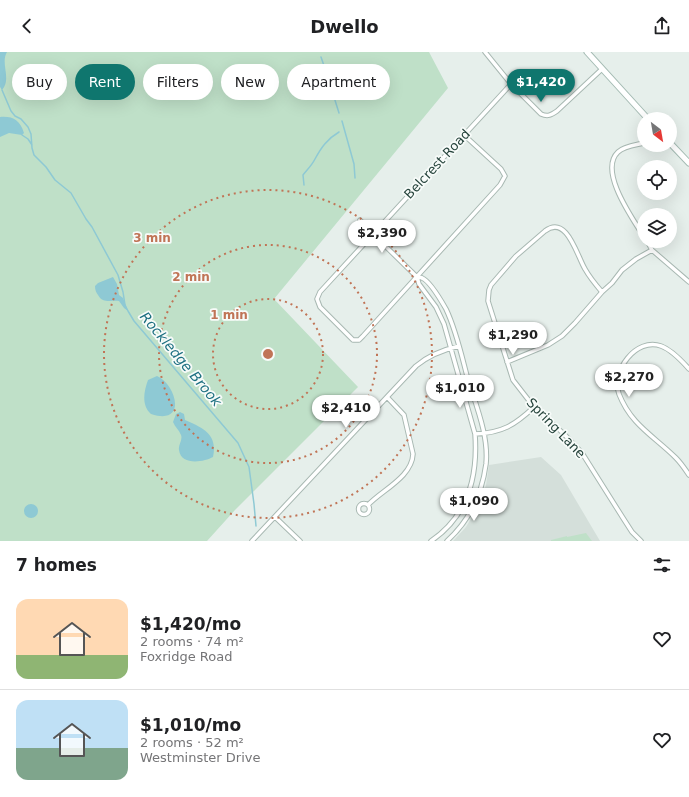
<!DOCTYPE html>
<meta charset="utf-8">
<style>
:root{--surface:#fff;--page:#f2f2f2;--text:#202124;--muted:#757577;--line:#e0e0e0;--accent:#0f766e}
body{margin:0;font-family:"DejaVu Sans",sans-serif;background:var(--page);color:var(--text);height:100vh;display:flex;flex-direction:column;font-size:15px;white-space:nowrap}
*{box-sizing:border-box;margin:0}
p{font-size:13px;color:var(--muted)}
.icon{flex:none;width:22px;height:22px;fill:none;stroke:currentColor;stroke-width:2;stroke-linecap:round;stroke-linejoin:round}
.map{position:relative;height:489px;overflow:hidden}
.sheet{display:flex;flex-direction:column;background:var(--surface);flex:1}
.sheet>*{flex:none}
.hud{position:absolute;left:12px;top:12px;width:400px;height:36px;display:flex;gap:8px}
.needle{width:26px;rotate:149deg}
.tools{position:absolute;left:637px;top:60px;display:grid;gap:8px}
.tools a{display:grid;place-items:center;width:40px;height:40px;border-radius:50%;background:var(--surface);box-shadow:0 4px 16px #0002;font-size:20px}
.price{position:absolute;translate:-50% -34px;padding:0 9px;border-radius:14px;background:#fff;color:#222;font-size:13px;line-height:26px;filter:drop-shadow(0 1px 2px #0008)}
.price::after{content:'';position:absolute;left:50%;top:24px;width:12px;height:9px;margin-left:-6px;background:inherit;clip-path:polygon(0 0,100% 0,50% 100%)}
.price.current{background:var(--accent);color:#fff}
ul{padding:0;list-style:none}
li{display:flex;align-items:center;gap:12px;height:100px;padding:0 16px}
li+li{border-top:1px solid var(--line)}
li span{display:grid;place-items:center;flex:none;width:112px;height:80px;border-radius:12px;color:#555}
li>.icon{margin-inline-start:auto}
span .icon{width:48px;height:48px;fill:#fffc;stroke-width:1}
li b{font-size:17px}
h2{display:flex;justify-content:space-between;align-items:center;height:48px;padding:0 16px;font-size:17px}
.tag{padding:0 14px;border-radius:18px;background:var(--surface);box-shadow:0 4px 16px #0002;font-size:14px;line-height:36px}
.tag.current{background:var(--accent);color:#fff}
header{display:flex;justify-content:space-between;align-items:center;height:52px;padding:0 16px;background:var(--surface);font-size:18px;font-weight:700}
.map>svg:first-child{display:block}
.built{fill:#d4dfda}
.green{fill:#bfe0c8}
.water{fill:#8ec9d4}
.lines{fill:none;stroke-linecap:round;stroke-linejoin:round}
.stream{stroke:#8ec9d4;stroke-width:1.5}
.minor-casing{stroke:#a8b8b2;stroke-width:5.5}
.secondary-casing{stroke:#a4bbb3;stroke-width:7}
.minor{stroke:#fff;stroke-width:3.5}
.secondary{stroke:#fff;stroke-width:5}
.ring{fill:none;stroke:#c07456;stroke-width:2;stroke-dasharray:2 4}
.labels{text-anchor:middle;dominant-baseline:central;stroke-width:3.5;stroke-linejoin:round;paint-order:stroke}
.street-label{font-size:13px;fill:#24423a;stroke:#f7fbf9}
.water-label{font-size:14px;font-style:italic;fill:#1c6f80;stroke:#f7fbf9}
.centre{fill:#c07456;stroke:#f7fbf9;stroke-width:2}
.ring-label{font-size:12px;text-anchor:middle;font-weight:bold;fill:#c07456;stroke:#f7fbf9;stroke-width:3.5;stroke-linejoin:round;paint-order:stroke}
</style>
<header><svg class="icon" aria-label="back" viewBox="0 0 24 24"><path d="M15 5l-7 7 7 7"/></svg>Dwello<svg class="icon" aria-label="share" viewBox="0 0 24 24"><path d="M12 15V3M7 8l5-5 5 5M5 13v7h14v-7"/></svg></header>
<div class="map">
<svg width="689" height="489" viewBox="0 0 689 489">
<rect width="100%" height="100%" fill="#e6efeb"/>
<!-- built -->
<path class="built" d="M541 405 561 423 600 489H453L466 475 479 453 486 433 489 413Z"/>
<!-- green -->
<path class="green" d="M0 0H429L448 36 274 247 358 335 235 458 207 489H0Z
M586 481 592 489H551V488L567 484V485Z"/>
<!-- water -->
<path class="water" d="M0 0H7C0 11 12 27 2 38L0 35Z
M0 65C13 64 20 68 24 81L22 83 9 81 0 85Z
M113 225 117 232 119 243 123 246 128 259 124 256 119 249C111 248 103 252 98 243 96 240 95 238 95 234L98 231Z
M157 324C176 332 188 374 151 362 141 353 144 339 148 328Z
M180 360 184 362 185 368C203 376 218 382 213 405 204 410 181 414 179 398 178 393 183 388 181 383 179 378 175 375 173 370L176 362Z
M24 459a7 7 0 1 1 14 0a7 7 0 1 1-14 0Z"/>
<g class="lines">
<!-- stream -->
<path class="stream" d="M321 5 332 37
M2 38 11 59 15 64 21 67 28 75 31 82 32 96 34 103 46 115 55 128 71 141 86 167 92 175 118 223 123 240 125 253 128 259 134 269 238 391 249 415 254 452 256 474
M334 45 339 61
M342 69 354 112 355 126
M22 83 28 87 32 93
M304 133 303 123C307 118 312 113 315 107 321 96 327 87 339 80"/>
<defs>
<path id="minor" d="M485 0 511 32 541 62C548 65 551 63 557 59L602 17
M464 83 501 117 505 124 500 133 363 284 359 288H353L320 255 317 247 320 240C384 170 448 101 511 32
M644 91C636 93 624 94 618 100 598 119 633 167 644 185
M360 168 373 182 417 225 419 232 436 255 444 272 475 382C478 424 468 464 431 489
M647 189 652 198 689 230
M417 225C419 225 421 225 422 226 430 229 442 250 446 257 456 278 461 301 467 324 475 351 489 383 486 412 482 442 469 469 447 489
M602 240C596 233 590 226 585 217 577 204 567 162 545 179L516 204 491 233 489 238 488 249 513 328 534 355 564 382 582 401 623 466 632 480 641 489
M507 310 548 293 562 284 575 271 602 240 612 231 622 218 636 207 652 198
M689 317C682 309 672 298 661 294 636 285 611 319 619 342 631 373 654 384 676 406 681 411 685 417 689 423
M475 382C502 381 515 373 534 355
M358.5 457a5.5 5.5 0 1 1 11 0a5.5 5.5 0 1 1-11 0Z
M368 453C382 438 412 425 413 402L404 363 387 345
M275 465 300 489
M252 489 416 314C429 303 442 298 459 294"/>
<path id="secondary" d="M587 0 648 67
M670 91 689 111"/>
</defs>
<!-- minor casing -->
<use href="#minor" class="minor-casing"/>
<!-- secondary casing -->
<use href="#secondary" class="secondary-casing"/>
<!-- minor -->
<use href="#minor" class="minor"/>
<!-- secondary -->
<use href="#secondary" class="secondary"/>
</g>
<!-- distance rings -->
<g class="ring">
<circle cx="268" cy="302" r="55"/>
<circle cx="268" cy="302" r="109"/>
<circle cx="268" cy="302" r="164"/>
</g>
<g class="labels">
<!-- street labels -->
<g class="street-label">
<text transform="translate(437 112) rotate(-47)">Belcrest Road</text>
<text transform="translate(556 376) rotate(46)">Spring Lane</text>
</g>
<!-- water labels -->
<g class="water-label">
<text transform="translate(181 307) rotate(50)">Rockledge Brook</text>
</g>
</g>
<circle cx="268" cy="302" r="6" class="centre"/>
<g class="ring-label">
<text x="152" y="190">3 min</text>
<text x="191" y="229">2 min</text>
<text x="229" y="267">1 min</text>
</g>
</svg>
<div class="tools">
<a><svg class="needle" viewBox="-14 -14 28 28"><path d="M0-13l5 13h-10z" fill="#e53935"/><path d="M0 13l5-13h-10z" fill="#757577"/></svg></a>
<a><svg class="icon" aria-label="locate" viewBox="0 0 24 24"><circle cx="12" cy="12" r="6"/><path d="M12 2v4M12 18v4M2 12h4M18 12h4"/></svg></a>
<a><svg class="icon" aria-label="layers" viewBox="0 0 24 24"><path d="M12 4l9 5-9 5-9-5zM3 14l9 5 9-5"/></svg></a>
</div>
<b class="price current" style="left:541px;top:51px">$1,420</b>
<b class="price" style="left:382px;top:202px">$2,390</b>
<b class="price" style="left:513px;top:304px">$1,290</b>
<b class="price" style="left:629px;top:346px">$2,270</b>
<b class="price" style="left:460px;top:357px">$1,010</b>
<b class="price" style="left:346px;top:377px">$2,410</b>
<b class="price" style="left:474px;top:470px">$1,090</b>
<div class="hud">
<a class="tag">Buy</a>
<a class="tag current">Rent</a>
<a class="tag">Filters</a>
<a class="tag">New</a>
<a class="tag">Apartment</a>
</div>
</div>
<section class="sheet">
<h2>7 homes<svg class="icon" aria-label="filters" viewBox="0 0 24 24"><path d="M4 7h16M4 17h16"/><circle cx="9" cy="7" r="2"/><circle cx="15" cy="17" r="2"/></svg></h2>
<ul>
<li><span style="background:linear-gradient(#ffd9b3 70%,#8fb573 0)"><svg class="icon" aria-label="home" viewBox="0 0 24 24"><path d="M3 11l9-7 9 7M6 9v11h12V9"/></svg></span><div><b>$1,420/mo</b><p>2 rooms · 74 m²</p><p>Foxridge Road</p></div><svg class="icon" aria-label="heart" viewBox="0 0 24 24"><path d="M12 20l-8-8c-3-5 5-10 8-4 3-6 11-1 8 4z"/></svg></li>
<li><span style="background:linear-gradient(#bfe0f5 60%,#7fa58c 0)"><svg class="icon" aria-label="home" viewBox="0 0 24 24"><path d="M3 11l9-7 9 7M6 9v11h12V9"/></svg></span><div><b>$1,010/mo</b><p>2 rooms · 52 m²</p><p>Westminster Drive</p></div><svg class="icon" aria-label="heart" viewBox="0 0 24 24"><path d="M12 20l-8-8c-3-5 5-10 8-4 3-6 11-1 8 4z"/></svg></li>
</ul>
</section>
